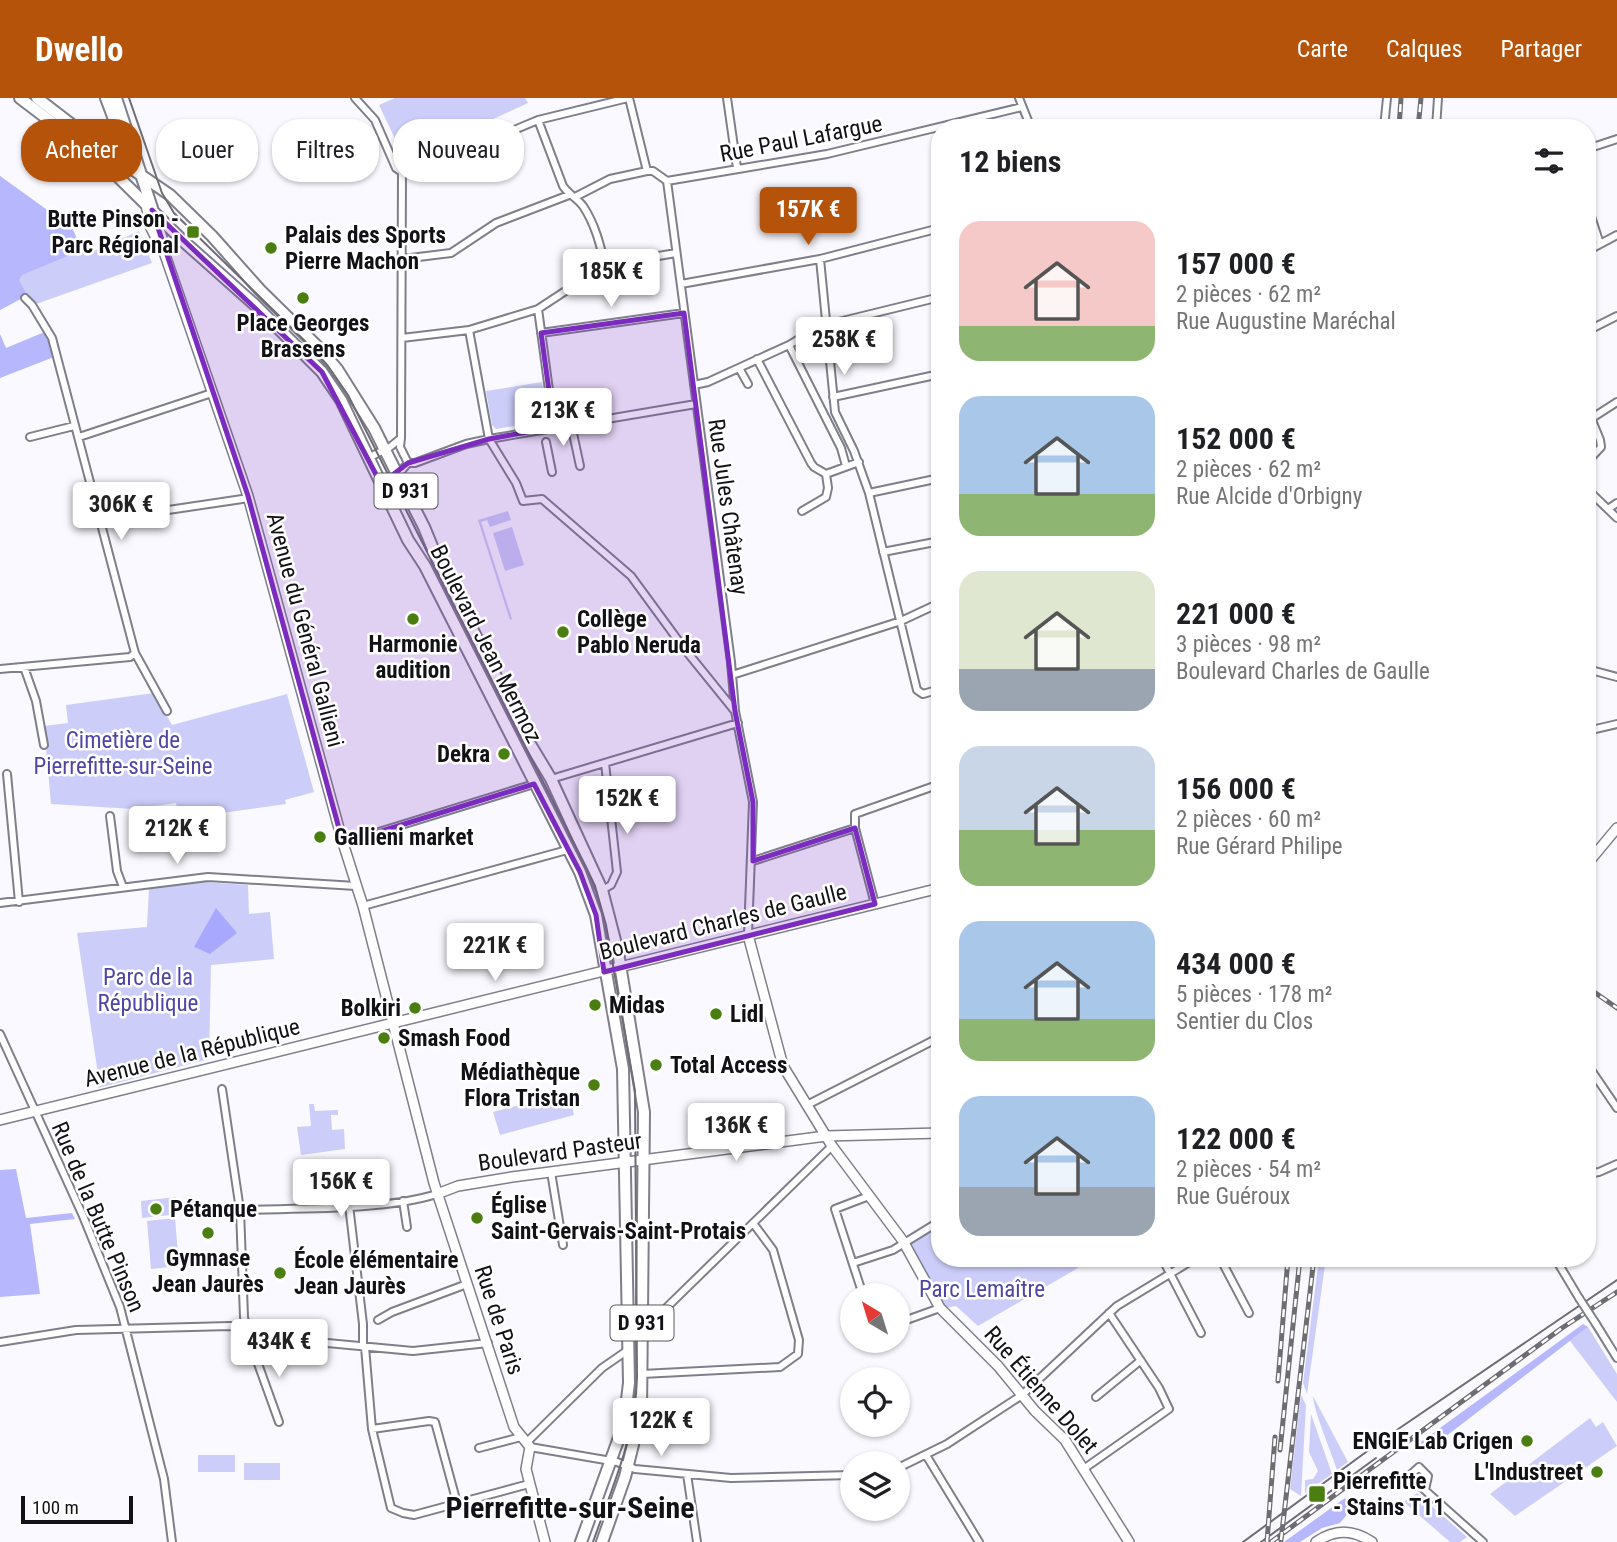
<!DOCTYPE html>
<html lang="fr">
<meta charset="utf-8">
<style>
:root{--surface:#fff;--page:#f6f6f6;--text:#202124;--muted:#757577;--accent:#b45309}
body{margin:0;font-family:"Roboto Condensed",sans-serif;background:var(--page);color:var(--text);height:100vh;display:flex;flex-direction:column;font-size:26px;white-space:nowrap}
*{box-sizing:border-box;margin:0}
p{font-size:23px;color:var(--muted)}
.icon{flex:none;width:38px;height:38px;fill:none;stroke:currentColor;stroke-width:2;stroke-linecap:round;stroke-linejoin:round}
.map{position:relative;flex:1;overflow:hidden}
.drawer{position:absolute;left:931px;top:21px;width:665px;height:1148px;display:flex;flex-direction:column;background:var(--surface);border-radius:28px;box-shadow:0 2px 5px #0004}
.drawer>*{flex:none}
.banner{position:absolute;left:21px;top:21px;width:665px;height:63px;display:flex;gap:14px}
.needle{width:46px;rotate:322deg}
.controls{position:absolute;left:840px;top:1185px;display:grid;gap:14px}
.controls a{display:grid;place-items:center;width:70px;height:70px;border-radius:50%;background:var(--surface);box-shadow:0 2px 5px #0004;font-size:35px}
.scale{position:absolute;left:21px;bottom:18px;width:112px;box-sizing:border-box;padding-left:7px;border:4px solid #111116;border-top:0;font-size:19px;line-height:24px;white-space:nowrap;color:#111116;-webkit-text-stroke:5px #fff;paint-order:stroke}
.price{position:absolute;translate:-50% -60px;padding:0 16px;border-radius:7px;background:#fff;color:#222;font-size:23px;line-height:46px;filter:drop-shadow(0 2px 4px #0008)}
.price::after{content:'';position:absolute;left:50%;top:42px;width:21px;height:16px;margin-left:-10px;background:inherit;clip-path:polygon(0 0,100% 0,50% 100%)}
.price.selected{background:var(--accent);color:#fff}
ul{padding:0;list-style:none}
li{display:flex;align-items:center;gap:21px;height:175px;padding:0 28px}
li span{display:grid;place-items:center;flex:none;width:196px;height:140px;border-radius:21px;color:#555}
li>.icon{margin-inline-start:auto}
span .icon{width:84px;height:84px;fill:#fffc;stroke-width:1}
li b{font-size:30px}
h2{display:flex;justify-content:space-between;align-items:center;height:84px;padding:0 28px;font-size:30px}
.pill{padding:0 24px;border-radius:28px;background:var(--surface);box-shadow:0 2px 5px #0004;font-size:24px;line-height:63px}
.pill.selected{background:var(--accent);color:#fff}
header{display:flex;align-items:center;gap:42px;box-sizing:border-box;height:98px;padding:0 35px;background:var(--accent);color:#fff}
header strong{font-size:33px}
nav{display:flex;gap:38px;margin-inline-start:auto;font-size:24px}
.map>svg:first-child{display:block}
.green{fill:#cccef9}
.forest{fill:#b6b7fc}
.water{fill:#a8a9fe}
.lines{fill:none;stroke-linecap:round;stroke-linejoin:round}
.street-casing{stroke:#7e7f8a;stroke-width:10}
.secondary-casing{stroke:#7e7f8a;stroke-width:12}
.primary-casing{stroke:#7e7f8a;stroke-width:14}
.street{stroke:#fff;stroke-width:6}
.secondary{stroke:#fff;stroke-width:9}
.primary{stroke:#fff;stroke-width:10}
.tram{stroke:#6d6d72;stroke-width:2}
.rail-casing{stroke:#6d6d72;stroke-width:5}
.rail{stroke:#fff;stroke-width:2.5;stroke-dasharray:8;stroke-linecap:butt}
.street-bridge-casing{stroke:#7e7f8a;stroke-width:10;stroke-linecap:butt}
.street-bridge{stroke:#fff;stroke-width:6}
.marked{fill:#7b2cbf;fill-opacity:0.2;stroke:#7b2cbf;stroke-width:5;stroke-linejoin:round}
.poi-dot{fill:#4b7e11;stroke:#fff;stroke-width:2.5}
.labels{text-anchor:middle;dominant-baseline:central;stroke-width:5;stroke-linejoin:round;paint-order:stroke}
.shield{fill:#fff;stroke:#58585c;stroke-width:2}
.shield-label{font-size:21px;font-weight:bold;fill:#111116}
.street-label{font-size:23px;fill:#111116;stroke:#fff}
.poi-label{font-size:23px;font-weight:bold;fill:#111116;stroke:#fff;text-anchor:start}
.park-label{font-size:23px;fill:#4f45a7;stroke:#fff}
.district-label{font-size:30px;font-weight:bold;fill:#111116;stroke:#fff}
</style>
<header>
<strong>Dwello</strong>
<nav><a>Carte</a><a>Calques</a><a>Partager</a></nav>
</header>
<div class="map">
<svg width="1617" height="1444" viewBox="0 0 1617 1444">
<rect width="100%" height="100%" fill="#f9f9ff"/>
<!-- green -->
<path class="green" d="M395 0H525L528 5 405 62 379 7Z
M0 78 72 130 85 157 139 133 152 165 36 206 27 198 0 212Z
M542 284 548 322 496 331 492 327 486 293Z
M508 413 511 422 490 429 487 422 481 424 512 521 510 522 478 422Z
M512 429 524 467 505 473 493 435Z
M154 595 172 627 287 596 314 694 285 702 286 706 179 721 176 705 133 711 51 706 44 628 68 625 66 607Z
M204 784 248 787 249 816 270 814 274 861 211 867 209 961 98 990 99 983 77 835 147 829 149 790Z
M569 994 574 1017 500 1037 493 1014Z
M309 1006H314L315 1013 338 1012V1017H331L332 1032 344 1031 345 1051 301 1057 297 1029 311 1028Z
M176 1099V1105L170 1106V1117L142 1120 141 1103Z
M175 1120 179 1168 151 1171 147 1123Z
M940 1129V1160H1072L1078 1170 978 1228 956 1208 945 1210 909 1146Z
M1319 1160H1326L1307 1296 1303 1285Z
M1588 1229 1617 1276V1304L1570 1243Z
M1301 1297 1306 1307 1301 1398 1290 1391Z
M1313 1298 1348 1364 1337 1372C1332 1356 1313 1311 1313 1298Z
M1311 1316 1332 1376 1305 1395V1382L1313 1381 1318 1373 1309 1354Z
M1590 1320 1596 1329 1603 1324 1617 1348 1515 1418 1490 1396Z
M198 1357H235V1374H198Z
M244 1365H280V1382H244Z
M1417 1395 1467 1439 1460 1444H1450L1404 1404Z"/>
<!-- forest -->
<path class="forest" d="M0 78 72 130 82 152 22 177 19 182 27 197 0 212Z
M47 233 59 257 0 280V236L6 250Z
M16 1071 26 1120 72 1115 75 1121 30 1126 40 1196 0 1199V1072Z
M1583 1226 1588 1229 1428 1352 1418 1346Z
M1345 1400 1353 1409 1340 1425 1322 1430 1300 1444H1284Z"/>
<!-- water -->
<path class="water" d="M216 810 237 835 210 856 194 849Z"/>
<g class="lines">
<defs>
<path id="street" d="M355 0 375 22 396 70 402 74
M629 0 647 73H653L667 83 731 564 735 613 753 704 748 837
M727 0 737 70
M1019 0 1031 30
M538 22 563 88C569 97 576 99 583 108 595 126 600 146 605 167
M1384 30 1387 0
M1436 30 1438 0
M1587 51 1617 41
M402 74 433 66 538 22 628 0
M667 83 827 56 1022 9
M575 99 610 81 647 73
M1587 106 1600 146
M1587 153 1617 137
M402 161 451 155 496 125 569 97
M820 161 835 314 854 353 869 395 917 592 923 596 940 591
M681 186 820 161 940 130
M25 200 32 207 52 240 135 555 167 613
M538 211 554 329
M826 227 940 199
M469 232 489 341 516 385 523 403 542 401 631 478 683 549 734 612
M1587 233 1617 218
M541 235 684 215
M402 240 469 232 538 211 605 167 676 155
M789 247 814 232
M757 261 811 365 814 369 826 376
M739 270 748 286
M694 287 708 284 789 247 841 350 846 368
M833 299 940 276
M1589 322 1617 304
M571 326 580 368
M30 339 74 328
M79 339 212 295
M401 340 400 349 408 365
M546 344 552 374
M368 360 390 349 401 340 402 74
M1587 364 1601 349 1600 342 1591 320
M380 386 402 372 408 365H415L466 346 489 341 696 306
M1587 391 1617 420
M869 395 940 380
M1608 411 1617 405
M802 413 826 399 828 390 826 376 859 364
M101 422 249 400
M883 454 940 443
M24 569 36 603 44 647
M0 571 130 559 135 555
M1587 571 1617 579
M732 577 901 523 931 509 940 507
M1587 633 1617 626
M7 676 19 804
M551 681 738 625
M110 718 117 773 123 789
M343 745 534 686
M753 763 855 730
M602 792 611 787 617 774 605 665
M0 805 208 779 356 788
M875 806 855 730V716L940 686
M363 808 567 752
M0 936 83 1118 120 1209 164 1381 172 1444
M1587 966 1617 1010
M222 991 240 1112 244 1219 247 1234
M807 1007 940 939
M551 1074 563 1147
M1587 1076 1599 1074 1617 1066
M403 1103 407 1129
M349 1107 363 1226V1249
M240 1112C299 1110 382 1113 437 1096
M1162 1160 1201 1235
M1220 1160 1249 1215
M1555 1160 1579 1200
M853 1165 893 1152 940 1123
M863 1197 835 1111 869 1098
M378 1222 392 1214 467 1186
M898 1225 940 1210
M1596 1226 1617 1260
M643 1228 664 1212 832 1048
M261 1238 257 1263 279 1324
M0 1244 76 1232 230 1228 240 1230 263 1239 413 1253 488 1245
M365 1249 372 1331 391 1410 403 1415 414 1417 529 1386
M642 1276 780 1269 798 1256 799 1242 773 1152 753 1125
M1096 1299 1140 1263
M372 1331 429 1323 435 1324 457 1405
M527 1344 602 1270 628 1252
M530 1349 617 1364 635 1371 731 1380 852 1377
M479 1350 521 1339
M926 1357 979 1444
M898 1370 947 1346 1022 1297 1117 1208 1196 1160
M1085 1370 1169 1311 1159 1290 1109 1215
M687 1376 697 1444
M1425 1392 1428 1378 1419 1369 1409 1378 1483 1444"/>
<path id="secondary" d="M146 107 151 130 162 152
M154 116 165 149 164 154 248 398 343 745 363 808 434 1085 514 1329 530 1349 526 1371 545 1444
M1587 766 1617 730
M748 837 783 968 832 1048 903 1143 940 1210 998 1268 1035 1313 1065 1342 1129 1444
M0 1022 940 790
M437 1096 458 1088 512 1079 826 1038 940 1035
M1316 1444C1335 1431 1352 1431 1372 1444"/>
<path id="primary" d="M20 0 100 61 182 142 254 206 322 274 341 302 408 442 425 468 580 774 596 817 623 971 629 1285 624 1326 581 1444
M37 0 106 53 170 97 212 138 260 192 318 249 337 271 374 330 397 376 424 429 438 463 530 646 551 681 602 792 618 854 644 1014 641 1314 625 1379 602 1444
M106 0 132 69
M116 0 152 110"/>
</defs>
<!-- street casing -->
<use href="#street" class="street-casing"/>
<!-- secondary casing -->
<use href="#secondary" class="secondary-casing"/>
<!-- primary casing -->
<use href="#primary" class="primary-casing"/>
<!-- street -->
<use href="#street" class="street"/>
<!-- secondary -->
<use href="#secondary" class="secondary"/>
<!-- primary -->
<use href="#primary" class="primary"/>
<!-- tram -->
<path class="tram" d="M129 0 162 95 174 115 311 249 328 268 348 297 586 769 595 788 606 827 635 993 637 1279C636 1337 612 1390 593 1444
M1243 1444 1388 1338 1617 1182
M1261 1444 1376 1360"/>
<defs>
<path id="rail" d="M1399 30 1401 0
M1418 30 1421 0
M1587 889 1617 910
M1278 1283 1288 1160
M1280 1352 1300 1160
M1281 1442 1314 1160
M1267 1444 1275 1339
M1271 1444 1562 1230 1617 1194"/>
</defs>
<!-- rail casing -->
<use href="#rail" class="rail-casing"/>
<!-- rail -->
<use href="#rail" class="rail"/>
<defs>
<path id="street-bridge" d="M1579 1200 1596 1226"/>
</defs>
<!-- street-bridge casing -->
<use href="#street-bridge" class="street-bridge-casing"/>
<!-- street-bridge -->
<use href="#street-bridge" class="street-bridge"/>
</g>
<!-- marked area -->
<path class="marked" d="M152 112 322 274 381 386 408 365 489 341 554 329 541 235 684 215 735 613 753 704V763L855 730 875 806 604 874 596 817 580 774 534 686 343 745 248 398Z"/>
<!-- markers -->
<g class="poi-dot">
<rect x="186" y="127" width="14" height="14" rx="3.5"/>
<circle cx="271" cy="150" r="7"/>
<circle cx="303" cy="200" r="7"/>
<circle cx="413" cy="521" r="7"/>
<circle cx="563" cy="534" r="7"/>
<circle cx="504" cy="656" r="7"/>
<circle cx="320" cy="739" r="7"/>
<circle cx="595" cy="907" r="7"/>
<circle cx="415" cy="910" r="7"/>
<circle cx="716" cy="916" r="7"/>
<circle cx="384" cy="940" r="7"/>
<circle cx="656" cy="967" r="7"/>
<circle cx="594" cy="987" r="7"/>
<circle cx="156" cy="1111" r="7"/>
<circle cx="477" cy="1120" r="7"/>
<circle cx="208" cy="1135" r="7"/>
<circle cx="280" cy="1175" r="7"/>
<circle cx="1527" cy="1343" r="7"/>
<circle cx="1597" cy="1374" r="7"/>
<rect x="1308" y="1387" width="18" height="18" rx="3.5"/>
</g>
<g class="labels">
<!-- shield labels -->
<g class="shield">
<rect x="374.5" y="375.5" width="63" height="35" rx="5"/>
<rect x="610.5" y="1207.5" width="63" height="35" rx="5"/>
</g>
<g class="shield-label">
<text x="406" y="393">D 931</text>
<text x="642" y="1225">D 931</text>
</g>
<!-- street labels -->
<g class="street-label">
<text transform="translate(801 41) rotate(-11)">Rue Paul Lafargue</text>
<text transform="translate(728 409) rotate(82)">Rue Jules Châtenay</text>
<text transform="translate(305 532) rotate(75)">Avenue du Général Gallieni</text>
<text transform="translate(486 546) rotate(63)">Boulevard Jean Mermoz</text>
<text transform="translate(723 824) rotate(-14)">Boulevard Charles de Gaulle</text>
<text transform="translate(192 955) rotate(-14)">Avenue de la République</text>
<text transform="translate(560 1054) rotate(-8)">Boulevard Pasteur</text>
<text transform="translate(98 1119) rotate(67)">Rue de la Butte Pinson</text>
<text transform="translate(499 1222) rotate(72)">Rue de Paris</text>
<text transform="translate(1041 1292) rotate(49)">Rue Étienne Dolet</text>
</g>
<!-- poi labels -->
<g class="poi-label">
<text x="179" y="121" text-anchor="end">Butte Pinson -<tspan x="179" dy="26">Parc Régional</tspan></text>
<text x="285" y="137">Palais des Sports<tspan x="285" dy="26">Pierre Machon</tspan></text>
<text x="303" y="225" text-anchor="middle">Place Georges<tspan x="303" dy="26">Brassens</tspan></text>
<text x="577" y="521">Collège<tspan x="577" dy="26">Pablo Neruda</tspan></text>
<text x="413" y="546" text-anchor="middle">Harmonie<tspan x="413" dy="26">audition</tspan></text>
<text x="490" y="656" text-anchor="end">Dekra</text>
<text x="334" y="739">Gallieni market</text>
<text x="609" y="907">Midas</text>
<text x="401" y="910" text-anchor="end">Bolkiri</text>
<text x="730" y="916">Lidl</text>
<text x="398" y="940">Smash Food</text>
<text x="670" y="967">Total Access</text>
<text x="580" y="974" text-anchor="end">Médiathèque<tspan x="580" dy="26">Flora Tristan</tspan></text>
<text x="491" y="1107">Église<tspan x="491" dy="26">Saint-Gervais-Saint-Protais</tspan></text>
<text x="170" y="1111">Pétanque</text>
<text x="208" y="1160" text-anchor="middle">Gymnase<tspan x="208" dy="26">Jean Jaurès</tspan></text>
<text x="294" y="1162">École élémentaire<tspan x="294" dy="26">Jean Jaurès</tspan></text>
<text x="1513" y="1343" text-anchor="end">ENGIE Lab Crigen</text>
<text x="1583" y="1374" text-anchor="end">L'Industreet</text>
<text x="1333" y="1383">Pierrefitte<tspan x="1333" dy="26">- Stains T11</tspan></text>
</g>
<!-- park labels -->
<g class="park-label">
<text x="123" y="642">Cimetière de<tspan x="123" dy="26">Pierrefitte-sur-Seine</tspan></text>
<text x="148" y="879">Parc de la<tspan x="148" dy="26">République</tspan></text>
<text x="982" y="1191">Parc Lemaître</text>
</g>
<!-- district labels -->
<g class="district-label">
<text x="570" y="1409">Pierrefitte-sur-Seine</text>
</g>
</g>
</svg>
<div class="controls">
<a><svg class="needle" viewBox="-14 -14 28 28"><path d="M0-13l5 13h-10z" fill="#e53935"/><path d="M0 13l5-13h-10z" fill="#757577"/></svg></a>
<a><svg class="icon" aria-label="locate" viewBox="0 0 24 24"><circle cx="12" cy="12" r="6"/><path d="M12 2v4M12 18v4M2 12h4M18 12h4"/></svg></a>
<a><svg class="icon" aria-label="layers" viewBox="0 0 24 24"><path d="M12 4l9 5-9 5-9-5zM3 14l9 5 9-5"/></svg></a>
</div>
<div class="scale">100 m</div>
<b class="price selected" style="left:808px;top:149px">157K €</b>
<b class="price" style="left:611px;top:211px">185K €</b>
<b class="price" style="left:844px;top:279px">258K €</b>
<b class="price" style="left:563px;top:350px">213K €</b>
<b class="price" style="left:121px;top:444px">306K €</b>
<b class="price" style="left:627px;top:738px">152K €</b>
<b class="price" style="left:177px;top:768px">212K €</b>
<b class="price" style="left:495px;top:885px">221K €</b>
<b class="price" style="left:736px;top:1065px">136K €</b>
<b class="price" style="left:341px;top:1121px">156K €</b>
<b class="price" style="left:279px;top:1281px">434K €</b>
<b class="price" style="left:661px;top:1360px">122K €</b>
<div class="banner">
<a class="pill selected">Acheter</a>
<a class="pill">Louer</a>
<a class="pill">Filtres</a>
<a class="pill">Nouveau</a>
</div>
<section class="drawer">
<h2>12 biens<svg class="icon" aria-label="filters" viewBox="0 0 24 24"><path d="M4 7h16M4 17h16"/><circle cx="9" cy="7" r="2"/><circle cx="15" cy="17" r="2"/></svg></h2>
<ul>
<li><span style="background:linear-gradient(#f6c9c9 75%,#8fb573 0)"><svg class="icon" aria-label="home" viewBox="0 0 24 24"><path d="M3 11l9-7 9 7M6 9v11h12V9"/></svg></span><div><b>157 000 €</b><p>2 pièces · 62 m²</p><p>Rue Augustine Maréchal</p></div></li>
<li><span style="background:linear-gradient(#a9c7e8 70%,#8fb573 0)"><svg class="icon" aria-label="home" viewBox="0 0 24 24"><path d="M3 11l9-7 9 7M6 9v11h12V9"/></svg></span><div><b>152 000 €</b><p>2 pièces · 62 m²</p><p>Rue Alcide d'Orbigny</p></div></li>
<li><span style="background:linear-gradient(#dfe7d0 70%,#9aa5b1 0)"><svg class="icon" aria-label="home" viewBox="0 0 24 24"><path d="M3 11l9-7 9 7M6 9v11h12V9"/></svg></span><div><b>221 000 €</b><p>3 pièces · 98 m²</p><p>Boulevard Charles de Gaulle</p></div></li>
<li><span style="background:linear-gradient(#c9d6e8 60%,#8fb573 0)"><svg class="icon" aria-label="home" viewBox="0 0 24 24"><path d="M3 11l9-7 9 7M6 9v11h12V9"/></svg></span><div><b>156 000 €</b><p>2 pièces · 60 m²</p><p>Rue Gérard Philipe</p></div></li>
<li><span style="background:linear-gradient(#a9c7e8 70%,#8fb573 0)"><svg class="icon" aria-label="home" viewBox="0 0 24 24"><path d="M3 11l9-7 9 7M6 9v11h12V9"/></svg></span><div><b>434 000 €</b><p>5 pièces · 178 m²</p><p>Sentier du Clos</p></div></li>
<li><span style="background:linear-gradient(#a9c7e8 65%,#9aa5b1 0)"><svg class="icon" aria-label="home" viewBox="0 0 24 24"><path d="M3 11l9-7 9 7M6 9v11h12V9"/></svg></span><div><b>122 000 €</b><p>2 pièces · 54 m²</p><p>Rue Guéroux</p></div></li>
</ul>
</section>
</div>
